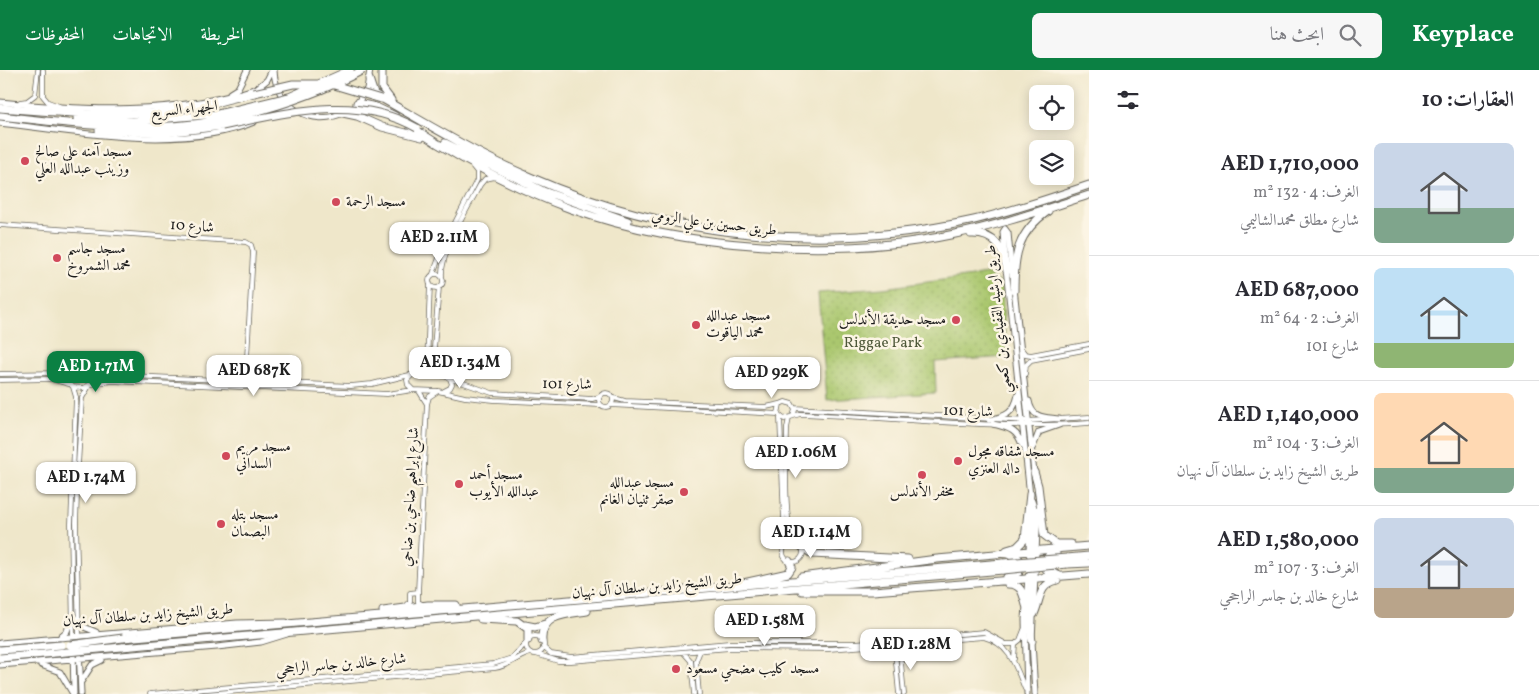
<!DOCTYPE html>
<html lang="ar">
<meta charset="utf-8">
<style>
:root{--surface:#fff;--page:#f7f7f7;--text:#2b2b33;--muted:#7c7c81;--line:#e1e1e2;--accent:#0b8043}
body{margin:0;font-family:Vollkorn,Amiri,serif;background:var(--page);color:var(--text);direction:rtl;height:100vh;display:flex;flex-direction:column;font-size:19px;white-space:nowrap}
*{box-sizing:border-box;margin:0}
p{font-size:16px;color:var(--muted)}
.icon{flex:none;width:28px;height:28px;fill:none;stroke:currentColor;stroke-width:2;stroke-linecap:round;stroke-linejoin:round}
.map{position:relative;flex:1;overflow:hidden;direction:ltr}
.panel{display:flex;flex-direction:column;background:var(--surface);width:450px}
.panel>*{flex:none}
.buttons{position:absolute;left:1029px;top:15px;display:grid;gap:10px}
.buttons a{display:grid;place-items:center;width:45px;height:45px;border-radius:8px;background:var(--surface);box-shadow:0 2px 12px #0003;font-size:25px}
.price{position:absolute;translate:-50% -42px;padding:0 11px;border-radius:10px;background:#fff;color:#222;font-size:16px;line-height:32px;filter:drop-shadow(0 1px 2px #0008)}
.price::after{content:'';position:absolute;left:50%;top:30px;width:15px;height:11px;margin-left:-8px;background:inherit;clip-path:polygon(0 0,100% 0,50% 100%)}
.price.current{background:var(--accent);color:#fff}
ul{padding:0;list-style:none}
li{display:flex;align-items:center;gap:15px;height:125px;padding:0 25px}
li+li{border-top:1px solid var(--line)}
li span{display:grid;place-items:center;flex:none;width:140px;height:100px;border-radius:8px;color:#555}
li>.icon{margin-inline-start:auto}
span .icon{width:60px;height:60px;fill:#fffc;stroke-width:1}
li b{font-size:21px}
h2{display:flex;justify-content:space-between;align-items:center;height:60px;padding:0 25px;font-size:21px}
header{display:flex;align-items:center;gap:30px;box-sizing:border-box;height:70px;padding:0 25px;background:var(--accent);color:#fff}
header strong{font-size:24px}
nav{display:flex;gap:28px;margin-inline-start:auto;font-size:18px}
.search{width:350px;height:45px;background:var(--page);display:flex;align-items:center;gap:12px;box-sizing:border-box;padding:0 18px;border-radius:8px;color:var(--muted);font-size:19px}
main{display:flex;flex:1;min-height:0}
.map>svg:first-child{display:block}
.park{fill:url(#park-dots);stroke:#637245}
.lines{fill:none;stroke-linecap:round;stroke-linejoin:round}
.minor-casing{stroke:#666359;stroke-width:5.5}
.major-casing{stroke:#666359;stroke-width:7}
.highway-casing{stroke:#666359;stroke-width:9}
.minor{stroke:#fff;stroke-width:4}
.major{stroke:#fff;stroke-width:5}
.highway{stroke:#fff;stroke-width:7}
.highway-bridge-casing{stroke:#666359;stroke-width:9;stroke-linecap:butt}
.highway-bridge{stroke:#fff;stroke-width:7}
.poi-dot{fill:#d1495b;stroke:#fcf5e5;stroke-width:2}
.labels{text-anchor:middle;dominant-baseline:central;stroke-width:5;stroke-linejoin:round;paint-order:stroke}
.street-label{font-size:15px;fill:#1c1c1c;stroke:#fcf5e5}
.poi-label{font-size:15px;fill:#1c1c1c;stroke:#fcf5e5;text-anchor:start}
.park-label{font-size:15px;fill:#4e5839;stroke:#fcf5e5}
</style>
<header>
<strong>Keyplace</strong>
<div class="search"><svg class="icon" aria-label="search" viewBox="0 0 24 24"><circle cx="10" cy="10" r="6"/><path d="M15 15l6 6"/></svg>ابحث هنا</div>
<nav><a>الخريطة</a><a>الاتجاهات</a><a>المحفوظات</a></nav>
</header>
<main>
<section class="panel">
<h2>العقارات: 10<svg class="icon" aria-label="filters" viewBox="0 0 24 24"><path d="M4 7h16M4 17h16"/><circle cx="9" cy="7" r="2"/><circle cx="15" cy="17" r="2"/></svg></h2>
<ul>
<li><span style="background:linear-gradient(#c9d6e8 65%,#7fa58c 0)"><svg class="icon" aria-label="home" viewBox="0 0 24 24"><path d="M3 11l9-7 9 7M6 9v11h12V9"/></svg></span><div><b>AED 1,710,000</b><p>الغرف: 4 · 132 m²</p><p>شارع مطلق محمدالشاليمي</p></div></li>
<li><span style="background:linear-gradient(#bfe0f5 75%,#8fb573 0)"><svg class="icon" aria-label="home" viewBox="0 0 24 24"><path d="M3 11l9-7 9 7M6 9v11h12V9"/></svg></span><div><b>AED 687,000</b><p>الغرف: 2 · 64 m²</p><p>شارع 101</p></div></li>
<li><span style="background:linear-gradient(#ffd9b3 75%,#7fa58c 0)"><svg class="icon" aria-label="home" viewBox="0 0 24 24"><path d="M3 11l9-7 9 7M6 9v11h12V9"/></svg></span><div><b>AED 1,140,000</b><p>الغرف: 3 · 104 m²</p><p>طريق الشيخ زايد بن سلطان آل نهيان</p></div></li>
<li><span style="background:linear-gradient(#c9d6e8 70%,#b9a48a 0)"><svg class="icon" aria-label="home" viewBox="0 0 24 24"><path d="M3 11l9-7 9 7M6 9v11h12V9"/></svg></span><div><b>AED 1,580,000</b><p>الغرف: 3 · 107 m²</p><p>شارع خالد بن جاسر الراجحي</p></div></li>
</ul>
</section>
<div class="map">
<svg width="1089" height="624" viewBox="0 0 1089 624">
<defs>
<pattern id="park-dots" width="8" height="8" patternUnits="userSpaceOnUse" patternTransform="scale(1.25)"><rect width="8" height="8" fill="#aac76e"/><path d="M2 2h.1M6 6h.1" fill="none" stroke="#92aa5f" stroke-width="1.8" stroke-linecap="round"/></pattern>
</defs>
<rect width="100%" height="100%" fill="#fcf5e5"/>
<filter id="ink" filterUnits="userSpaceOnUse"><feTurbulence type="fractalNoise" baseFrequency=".02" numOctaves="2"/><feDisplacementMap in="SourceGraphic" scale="10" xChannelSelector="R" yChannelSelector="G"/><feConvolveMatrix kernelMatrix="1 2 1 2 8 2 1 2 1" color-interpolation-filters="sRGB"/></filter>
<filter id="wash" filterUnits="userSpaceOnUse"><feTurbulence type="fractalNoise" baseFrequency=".0096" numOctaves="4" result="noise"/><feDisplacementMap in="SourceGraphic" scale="20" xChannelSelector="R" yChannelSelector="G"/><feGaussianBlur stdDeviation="1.12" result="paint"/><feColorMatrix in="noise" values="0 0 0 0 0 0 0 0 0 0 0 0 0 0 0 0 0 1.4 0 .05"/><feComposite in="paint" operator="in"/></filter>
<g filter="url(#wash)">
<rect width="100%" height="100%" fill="#efe7ca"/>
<!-- park -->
<path class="park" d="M987 204 1002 214 1006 287 935 292 936 323 827 330 818 223 883 218Z"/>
</g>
<g filter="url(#ink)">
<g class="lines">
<defs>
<path id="minor" d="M43 0V26L48 32 59 36
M20 32 27 31 35 25 38 0
M0 155 246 172 251 175 253 182 246 305 242 311
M433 204 445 172 477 110V102L473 97
M429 211a7 7 0 1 1 14 0a7 7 0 1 1-14 0Z
M442 206C440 183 469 136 480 115L485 109 495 107
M439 217 433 290 435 298 441 304
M1022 280 1025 284 1031 285 1089 274
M421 301 427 294 430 214
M90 302 110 305 351 316 372 314 418 303H435L492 323 592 329 599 327
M0 304 60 303 81 299 92 303 94 312 84 318 73 317 67 310 70 302
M1025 304 1026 295 1031 290 1089 279
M412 305 407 310 408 315 413 320
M0 310 51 309 69 314
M92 314 112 311 387 324 413 320 438 321 465 327 494 330 600 335
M73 317 76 327 71 454 73 566
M419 321 427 334
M444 321 450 318 452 314 449 306
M599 330a7 7 0 1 1 14 0a7 7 0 1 1-14 0Z
M614 328 625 331 766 337 780 334
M611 335 778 344
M794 338 1028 351 1089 347
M793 346 795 340 792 334 785 332 780 334 778 344 784 349 800 344C896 347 993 360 1089 353
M780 348 785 476
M789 348 787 358C787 381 782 458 796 473
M783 482a10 10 0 1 1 20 0a10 10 0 1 1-20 0Z
M422 534 418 532V522L427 334 429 327 438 321
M406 536 410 532V523L418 522
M79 565 76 453 78 395 82 328 89 316
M526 575a9 9 0 1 1 18 0a9 9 0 1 1-18 0Z
M887 575 895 582 899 624
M543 577 551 584 571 587 729 573H855L984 562 1006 574H1015L1020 570 1024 560
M683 582 691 591 694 624
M536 584 558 591H571L730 578 829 579 984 567C1010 574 1016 597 1025 619
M1014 589 1015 574
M150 624 493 594 512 588 527 572
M206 624 495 598C510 596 521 584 531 583
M699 624 696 591 700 581
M904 624 900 582 905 573"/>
<path id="major" d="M274 0C275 36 312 59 345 42
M230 23 238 18 247 0
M0 32C85 41 175 45 257 18L267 10 272 0
M356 35 367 19 370 0
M271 44 290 36
M0 53C75 62 183 82 254 52
M1005 159 1003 162 1005 187
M1005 159 1008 163 1012 205
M1006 198 1030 426
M1014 218 1034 403
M1029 331C1032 349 1045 347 1059 349
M989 350C1007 346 1014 343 1018 325
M993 354C1008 358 1017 359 1022 375
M1033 377 1039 362 1059 355
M1029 483 1030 449
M78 548 84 557 96 562
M61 566 67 561 73 545
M0 573 237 553 286 552
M79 578 81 624
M73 580 74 624
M0 595 217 577 261 572 287 564
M41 595 60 602 73 624
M81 612 92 595 102 590
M1027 624 1025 550 1028 506
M1035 624 1032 571 1038 439"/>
<path id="highway" d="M382 0V18L391 30
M369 9 374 24C426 53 476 84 530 107 669 168 825 183 974 150 1013 141 1051 128 1089 115
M357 33 376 37 395 46
M0 38C53 42 107 47 160 42 192 39 223 31 254 23
M343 43 357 46 382 57 422 67
M0 46C73 54 147 64 220 50
M77 48 133 51 218 44
M410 56C461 90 514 118 571 139 684 179 838 189 955 164 1001 155 1045 139 1089 125
M99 60 165 63 222 56
M445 73 543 121 628 151
M971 164C996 163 1003 179 1007 201
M1014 221C1014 185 1017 163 1048 141
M1034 402 1038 416 1044 465 1056 474H1071
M1031 431 1034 441V485
M802 477 812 484 908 489
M1007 480 1017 477 1025 469 1030 424
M1029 482 1032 488 1029 554 1032 571
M1056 483 1049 485 1044 493 1047 501 1058 505
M1067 488 1089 486
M1067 494 1089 493
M801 507 937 489 1089 476
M1007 507 1019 502V489L1009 483
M1008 514C1022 514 1023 524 1026 535
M734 515 788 503 792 497 789 491
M802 521H873L1089 504
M383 541 428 535H456
M1034 544C1041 529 1038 515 1057 510
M481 549 517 551 528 559V570
M525 555 535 557 545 554
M123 568 1003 493
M542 571C540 544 567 544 587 541
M122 577 1003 500"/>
</defs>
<!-- minor casing -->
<use href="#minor" class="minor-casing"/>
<!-- major casing -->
<use href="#major" class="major-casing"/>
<!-- highway casing -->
<use href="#highway" class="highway-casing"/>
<!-- minor -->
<use href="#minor" class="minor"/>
<!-- major -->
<use href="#major" class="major"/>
<!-- highway -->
<use href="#highway" class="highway"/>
<defs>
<path id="highway-bridge" d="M334 15 381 29
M254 23 293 14H318
M218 44 289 27 350 0
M220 50C270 40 318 24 363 0
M222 56C287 43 356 23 417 58
M1003 493 1067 488
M1003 500 1067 494
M70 575 123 568
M0 580 61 575
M0 588 122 577"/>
</defs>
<!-- highway-bridge casing -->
<use href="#highway-bridge" class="highway-bridge-casing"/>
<!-- highway-bridge -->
<use href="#highway-bridge" class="highway-bridge"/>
</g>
</g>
<!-- markers -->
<g class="poi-dot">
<circle cx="25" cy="91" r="5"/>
<circle cx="336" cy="132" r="5"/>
<circle cx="57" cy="188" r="5"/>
<circle cx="956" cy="250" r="5"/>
<circle cx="696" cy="255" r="5"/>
<circle cx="226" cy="386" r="5"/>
<circle cx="958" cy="391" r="5"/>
<circle cx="922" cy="405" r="5"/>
<circle cx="459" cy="414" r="5"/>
<circle cx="684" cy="422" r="5"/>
<circle cx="221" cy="454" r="5"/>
<circle cx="676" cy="599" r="5"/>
</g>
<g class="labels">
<!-- street labels -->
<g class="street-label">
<text transform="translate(184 40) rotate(-6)">الجهراء السريع</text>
<text transform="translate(714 154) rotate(7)">طريق حسين بن علي الرومي</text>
<text transform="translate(192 157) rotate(4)">شارع 10</text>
<text transform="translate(999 249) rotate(-96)">طريق ارشيد القفيدي بن كعمي</text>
<text transform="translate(567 315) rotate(1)">شارع 101</text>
<text transform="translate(968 342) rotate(2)">شارع 101</text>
<text transform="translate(411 427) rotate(-87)">شارع إبراهيم ضاحي بن ضاحي</text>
<text transform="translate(657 517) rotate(-5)">طريق الشيخ زايد بن سلطان آل نهيان</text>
<text transform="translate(148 546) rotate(-4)">طريق الشيخ زايد بن سلطان آل نهيان</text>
<text transform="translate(341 595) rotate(-5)">شارع خالد بن جاسر الراجحي</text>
</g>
<!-- poi labels -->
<g class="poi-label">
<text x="35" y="82">مسجد آمنه علي صالح<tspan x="35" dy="17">وزينب عبدالله العلي</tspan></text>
<text x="346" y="132">مسجد الرحمة</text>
<text x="67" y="179">مسجد جاسم<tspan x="67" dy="17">محمد الشمروخ</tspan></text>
<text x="706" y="246">مسجد عبدالله<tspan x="706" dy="17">محمد الياقوت</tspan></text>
<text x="946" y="250" text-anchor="end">مسجد حديقة الأندلس</text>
<text x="236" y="377">مسجد مريم<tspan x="236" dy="17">السداني</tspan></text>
<text x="968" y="382">مسجد شفاقه مجول<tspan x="968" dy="17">داله العنزي</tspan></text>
<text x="469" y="405">مسجد أحمد<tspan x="469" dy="17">عبدالله الأيوب</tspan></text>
<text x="674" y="413" text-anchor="end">مسجد عبدالله<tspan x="674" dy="17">صقر ثنيان الغانم</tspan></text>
<text x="922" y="422" text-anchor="middle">مخفر الأندلس</text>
<text x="231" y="445">مسجد بتله<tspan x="231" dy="17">البصمان</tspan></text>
<text x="686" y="599">مسجد كليب مضحي مسعود</text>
</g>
<!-- park labels -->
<g class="park-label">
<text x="883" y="273">Riggae Park</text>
</g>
</g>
</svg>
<div class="buttons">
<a><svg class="icon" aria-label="locate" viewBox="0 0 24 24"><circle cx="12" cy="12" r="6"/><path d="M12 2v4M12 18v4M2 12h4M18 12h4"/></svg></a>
<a><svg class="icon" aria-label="layers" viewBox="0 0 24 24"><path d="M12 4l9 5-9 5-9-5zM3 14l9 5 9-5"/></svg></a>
</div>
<b class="price" style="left:439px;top:194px">AED 2.11M</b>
<b class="price" style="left:460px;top:319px">AED 1.34M</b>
<b class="price current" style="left:96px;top:323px">AED 1.71M</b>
<b class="price" style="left:254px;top:327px">AED 687K</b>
<b class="price" style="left:772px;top:329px">AED 929K</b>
<b class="price" style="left:796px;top:409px">AED 1.06M</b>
<b class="price" style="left:86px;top:434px">AED 1.74M</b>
<b class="price" style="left:811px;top:489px">AED 1.14M</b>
<b class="price" style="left:765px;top:577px">AED 1.58M</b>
<b class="price" style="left:911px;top:601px">AED 1.28M</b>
</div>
</main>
